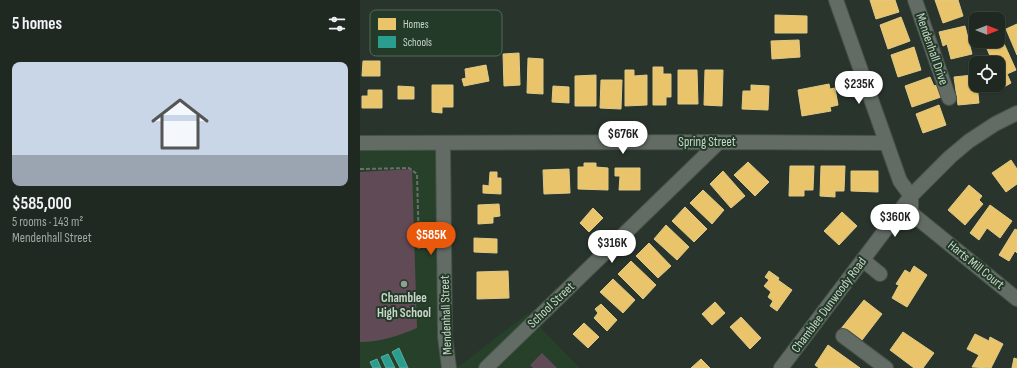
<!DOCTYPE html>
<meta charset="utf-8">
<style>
:root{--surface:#1f2821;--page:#2c342e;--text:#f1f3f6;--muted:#a1a6a5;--line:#3c443f;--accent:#ea580c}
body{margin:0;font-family:"Sofia Sans Condensed",sans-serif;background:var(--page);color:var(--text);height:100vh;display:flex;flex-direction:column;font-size:15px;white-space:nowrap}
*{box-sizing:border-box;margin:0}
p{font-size:13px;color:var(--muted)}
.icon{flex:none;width:22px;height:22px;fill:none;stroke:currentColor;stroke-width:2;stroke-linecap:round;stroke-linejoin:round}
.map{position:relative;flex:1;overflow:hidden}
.side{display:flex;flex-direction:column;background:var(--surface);width:360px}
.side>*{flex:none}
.needle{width:26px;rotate:90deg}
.tools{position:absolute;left:609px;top:12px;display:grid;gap:8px}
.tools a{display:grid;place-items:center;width:36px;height:36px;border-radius:8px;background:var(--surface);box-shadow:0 1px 3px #0004,0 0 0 1px var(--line);font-size:20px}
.price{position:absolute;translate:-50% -34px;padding:0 9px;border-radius:14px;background:#fff;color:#222;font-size:13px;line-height:26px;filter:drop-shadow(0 1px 2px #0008)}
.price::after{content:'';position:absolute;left:50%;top:24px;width:12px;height:9px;margin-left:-6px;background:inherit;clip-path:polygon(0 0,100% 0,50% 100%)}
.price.on{background:var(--accent);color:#fff}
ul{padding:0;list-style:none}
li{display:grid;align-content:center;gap:8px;height:212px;padding:0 12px}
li+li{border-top:1px solid var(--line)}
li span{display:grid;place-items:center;height:124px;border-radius:8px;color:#555}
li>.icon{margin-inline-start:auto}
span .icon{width:72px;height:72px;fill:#fffc;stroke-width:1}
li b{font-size:17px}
h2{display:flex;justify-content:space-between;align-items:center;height:48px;padding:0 12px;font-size:17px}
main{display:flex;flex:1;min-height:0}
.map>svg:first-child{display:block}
.built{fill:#26402a}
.green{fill:#604a56}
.homes{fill:#e9c46a;stroke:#dfca87}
.schools{fill:#2a9d8f;stroke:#5aaea1}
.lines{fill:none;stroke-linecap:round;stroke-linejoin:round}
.minor-casing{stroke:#465048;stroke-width:16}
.path{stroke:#68706a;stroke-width:2;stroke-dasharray:4 2;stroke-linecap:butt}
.minor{stroke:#626c64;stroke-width:14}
.poi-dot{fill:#919e93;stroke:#243a28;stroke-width:1.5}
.labels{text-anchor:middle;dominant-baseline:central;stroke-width:4;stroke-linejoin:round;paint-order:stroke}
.street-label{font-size:13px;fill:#c9d7cb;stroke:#243a28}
.poi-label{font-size:13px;font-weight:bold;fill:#c9d7cb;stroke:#243a28}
.key{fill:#243a28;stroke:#566959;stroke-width:1}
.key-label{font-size:11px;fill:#c9d7cb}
</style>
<main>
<section class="side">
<h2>5 homes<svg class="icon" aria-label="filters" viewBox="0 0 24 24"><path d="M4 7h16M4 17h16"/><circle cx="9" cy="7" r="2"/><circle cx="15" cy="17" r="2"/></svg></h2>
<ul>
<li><span style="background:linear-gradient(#c9d6e8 75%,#9aa5b1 0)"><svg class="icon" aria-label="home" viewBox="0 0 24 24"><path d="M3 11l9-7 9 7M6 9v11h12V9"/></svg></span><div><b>$585,000</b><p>5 rooms · 143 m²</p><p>Mendenhall Street</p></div></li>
</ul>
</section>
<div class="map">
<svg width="657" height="368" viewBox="0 0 657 368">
<rect width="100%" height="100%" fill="#29352c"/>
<!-- built -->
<path class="built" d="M91 146 85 195 89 334 95 367 102 364 167 314 220 368H0V148Z"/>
<!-- green -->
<path class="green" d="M52 169 57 328C38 336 20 342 0 342V172Z
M182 353 197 368H173L170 365Z"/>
<!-- homes -->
<path class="homes" d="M510 0H535L539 12 516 19Z
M575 0H598L603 16 583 23Z
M415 15 447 16V33H415Z
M541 17 550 41 528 49 520 25Z
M657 24V55L646 29Z
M605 26 612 54 591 59 587 44 583 46 579 32Z
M641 37 656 70 647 74 651 83 644 87 638 73V63H633L625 44 632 41H638V38Z
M439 40 440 57 412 59 411 41Z
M554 47 561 70 538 77 531 55Z
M159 53 160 85 144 86 143 54Z
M168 58 183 59V94L167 93Z
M3 61H20V76H2Z
M126 65 129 81 104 86 102 79 106 78 105 69Z
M293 67H303V74H311V97H306V105H293Z
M265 70H274V76L287 75V105L265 106Z
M318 70H337L338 104H318Z
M345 70H363L362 106 344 105Z
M236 75V106H215V76Z
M613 75 614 81H616V85H617L619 103 598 105 594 77Z
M570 77 574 86 577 85 581 97 552 107 545 86Z
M241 80H262L261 109 240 108Z
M469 84 470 89 475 88 478 105 470 107 471 111 442 116 438 90Z
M72 85H93V107H82V113L72 112Z
M391 85 409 86 408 110 382 109 383 91H391Z
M38 86 54 87V99H38Z
M193 86 209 87V103L192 102Z
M8 90H22V108H2V96H8Z
M579 105 586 125 563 133 556 114Z
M651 160 657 169V184L646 192 632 173Z
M388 162 409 182 395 196 374 175Z
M224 163H236V167L248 168V190L218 189V167H224Z
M430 166H454L453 190H444V196H429Z
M461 166H485L484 191H475V197L460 196Z
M255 168H280V190H259L260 176H255Z
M209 169 210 193 184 194 183 170Z
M363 171 385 196 371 208 350 184Z
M491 171H518V192L491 191Z
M130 172H137V178H141V194L123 193V185L129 186Z
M609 185 622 196 619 200 623 204 605 225 588 210Z
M343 190 364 210 352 224 330 203Z
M139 204 140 216 133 217V223L118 224V205Z
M630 205 652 221 640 238 627 228 619 240 610 233Z
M325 207 347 229 334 242 312 221Z
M233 208 243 218 229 232 220 223Z
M482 212 497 226 479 245 464 231Z
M306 225 329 247 317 260 294 239Z
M655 229 657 230V253L655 251 649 261 639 255Z
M114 238 137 239V253L114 252Z
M289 243 311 266 298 278 276 256Z
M271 261 296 285 283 299 258 274Z
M554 266 567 275 547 307 532 298 539 285 536 284 545 270 550 273Z
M148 271 149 298 117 299V272Z
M409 271 419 278 418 280 432 290 417 311 410 306 413 301 408 297 411 292 404 286 409 280 405 277Z
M253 279 275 300 263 313 240 292Z
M504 300 522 314 499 344 480 330Z
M355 302 365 313 352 325 342 314Z
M241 304 257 320 247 331 234 318 238 313 235 309Z
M381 317 401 338 390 349 370 327Z
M224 323 239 337 228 348 213 334Z
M543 332 574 353 563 368H554L530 350Z
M615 334 629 341 630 337 643 344 631 368 612 367 619 355 607 349Z
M468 345 500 368H459L455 365Z
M654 358 657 359V368H652Z
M341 359 350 368H331Z"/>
<!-- schools -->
<path class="schools" d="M39 348 48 368H40L32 352Z
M28 354 35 368H26L21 357Z
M17 359 21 368H13L10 362Z"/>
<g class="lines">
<defs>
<path id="minor" d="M476 0 540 181 551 196V213L657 299
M555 0 589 98
M0 143 359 142 526 143
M83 143 85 337 89 368
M503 260 520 274
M483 336 526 368
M126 368 359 142
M421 368 551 196 590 157 609 141 635 124 657 113"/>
</defs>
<!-- minor casing -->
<use href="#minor" class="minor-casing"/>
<!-- path -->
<path class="path" d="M0 169 49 168 57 174 59 249"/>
<!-- minor -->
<use href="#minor" class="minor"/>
</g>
<!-- markers -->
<circle class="poi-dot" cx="44" cy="284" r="4"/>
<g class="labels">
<!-- street labels -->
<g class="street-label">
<text transform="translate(572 49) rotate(71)">Mendenhall Drive</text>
<text x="347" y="142">Spring Street</text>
<text transform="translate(616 265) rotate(39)">Harts Mill Court</text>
<text transform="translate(191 305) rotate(-44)">School Street</text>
<text transform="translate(469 305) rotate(-53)">Chamblee Dunwoody Road</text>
<text transform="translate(86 315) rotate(-92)">Mendenhall Street</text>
</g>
<!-- poi labels -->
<g class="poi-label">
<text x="44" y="298">Chamblee<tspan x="44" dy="15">High School</tspan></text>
</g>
</g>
<!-- legend -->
<rect x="10" y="10" width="132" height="46" rx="6" class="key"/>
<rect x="18" y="18" width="18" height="12" fill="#e9c46a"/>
<rect x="18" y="36" width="18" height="12" fill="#2a9d8f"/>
<g class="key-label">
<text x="43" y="28">Homes</text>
<text x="43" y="46">Schools</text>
</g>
</svg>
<div class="tools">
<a><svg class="needle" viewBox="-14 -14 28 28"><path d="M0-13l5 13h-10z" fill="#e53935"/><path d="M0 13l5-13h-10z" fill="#a1a6a5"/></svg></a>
<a><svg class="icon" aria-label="locate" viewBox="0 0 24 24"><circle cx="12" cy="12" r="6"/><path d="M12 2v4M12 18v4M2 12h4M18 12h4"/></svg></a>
</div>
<b class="price" style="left:499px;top:105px">$235K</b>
<b class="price" style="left:263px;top:155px">$676K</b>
<b class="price" style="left:535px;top:238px">$360K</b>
<b class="price on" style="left:71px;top:256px">$585K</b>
<b class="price" style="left:252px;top:264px">$316K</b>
</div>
</main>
